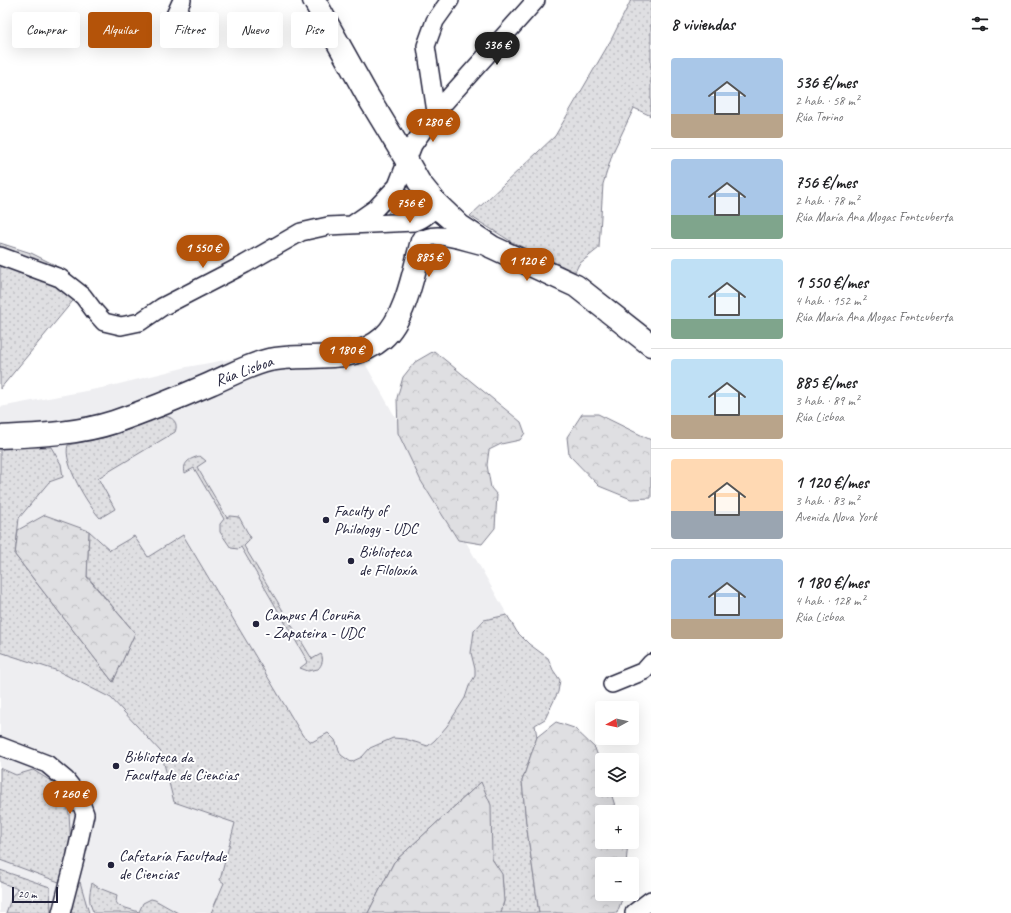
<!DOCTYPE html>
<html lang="es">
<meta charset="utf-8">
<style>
:root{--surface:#fff;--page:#f2f2f2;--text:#202124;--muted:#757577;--line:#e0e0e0;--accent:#b45309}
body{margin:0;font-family:Caveat,sans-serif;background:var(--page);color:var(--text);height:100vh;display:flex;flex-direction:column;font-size:15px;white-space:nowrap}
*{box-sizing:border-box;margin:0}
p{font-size:13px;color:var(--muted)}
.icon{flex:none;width:22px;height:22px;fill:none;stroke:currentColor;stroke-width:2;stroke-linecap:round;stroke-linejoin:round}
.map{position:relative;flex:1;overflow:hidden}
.panel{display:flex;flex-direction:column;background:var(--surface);width:360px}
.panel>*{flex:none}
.guide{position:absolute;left:12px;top:12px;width:380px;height:36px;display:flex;gap:8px}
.needle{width:26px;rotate:262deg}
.tools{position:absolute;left:595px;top:701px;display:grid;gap:8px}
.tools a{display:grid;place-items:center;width:44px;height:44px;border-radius:4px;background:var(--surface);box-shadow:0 4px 16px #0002;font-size:20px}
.scale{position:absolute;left:12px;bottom:10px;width:46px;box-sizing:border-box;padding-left:4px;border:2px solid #22223b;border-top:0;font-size:11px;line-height:14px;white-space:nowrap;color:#22223b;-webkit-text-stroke:3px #fff;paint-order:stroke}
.price{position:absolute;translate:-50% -34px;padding:0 9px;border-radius:14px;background:var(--accent);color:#fff;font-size:13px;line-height:26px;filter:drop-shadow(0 1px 2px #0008)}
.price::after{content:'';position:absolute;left:50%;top:24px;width:12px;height:9px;margin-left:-6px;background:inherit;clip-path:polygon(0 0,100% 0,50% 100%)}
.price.selected{background:#222;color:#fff}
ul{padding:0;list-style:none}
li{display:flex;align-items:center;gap:12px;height:100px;padding:0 20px}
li+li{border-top:1px solid var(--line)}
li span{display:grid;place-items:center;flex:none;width:112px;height:80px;border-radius:4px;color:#555}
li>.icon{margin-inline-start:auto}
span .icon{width:48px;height:48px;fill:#fffc;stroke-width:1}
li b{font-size:17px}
h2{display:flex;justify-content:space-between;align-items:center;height:48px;padding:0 20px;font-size:17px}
.chip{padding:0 14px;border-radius:4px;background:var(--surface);box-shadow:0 4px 16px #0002;font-size:14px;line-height:36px}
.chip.selected{background:var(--accent);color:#fff}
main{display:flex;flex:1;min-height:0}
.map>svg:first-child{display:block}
.built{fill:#eeeef1}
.grass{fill:url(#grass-dots);stroke:#80808e}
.forest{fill:url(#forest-crowns);stroke:#80808e}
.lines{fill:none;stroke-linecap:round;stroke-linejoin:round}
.street-casing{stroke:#22223b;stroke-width:20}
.secondary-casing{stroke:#22223b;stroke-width:25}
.street{stroke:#fff;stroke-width:17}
.secondary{stroke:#fff;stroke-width:22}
.poi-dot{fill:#22223b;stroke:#fff;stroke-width:1.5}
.labels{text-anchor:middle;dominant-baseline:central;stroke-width:4;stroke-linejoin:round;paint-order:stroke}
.street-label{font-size:16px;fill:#22223b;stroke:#fff}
.poi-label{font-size:16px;fill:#22223b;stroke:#fff;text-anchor:start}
</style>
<main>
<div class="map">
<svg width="651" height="913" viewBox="0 0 651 913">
<defs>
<pattern id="grass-dots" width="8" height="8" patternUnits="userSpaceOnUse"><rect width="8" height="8" fill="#dfdfe2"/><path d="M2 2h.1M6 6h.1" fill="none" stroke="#bfbfc3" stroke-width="1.8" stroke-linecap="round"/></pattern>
<pattern id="forest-crowns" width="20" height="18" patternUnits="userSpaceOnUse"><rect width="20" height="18" fill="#dfdfe2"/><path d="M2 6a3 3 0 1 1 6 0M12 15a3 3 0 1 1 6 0" fill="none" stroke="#bfbfc3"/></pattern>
</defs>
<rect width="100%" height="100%" fill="#fff"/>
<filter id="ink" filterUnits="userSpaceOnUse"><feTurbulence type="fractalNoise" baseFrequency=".025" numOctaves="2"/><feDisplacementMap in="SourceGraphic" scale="8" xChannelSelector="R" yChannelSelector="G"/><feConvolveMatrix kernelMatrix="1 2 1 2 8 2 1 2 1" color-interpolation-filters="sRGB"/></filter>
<g filter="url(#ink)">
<!-- built -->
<path class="built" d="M350 337 517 632 547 913H0V407L107 387 187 367Z"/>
<!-- grass -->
<path class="grass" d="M631 0H651V116L634 108 613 152 603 184 599 248 579 264 575 272 512 242 470 216 555 136 611 40Z
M408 187C415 195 425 206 415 216L385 217Z
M0 243 31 253 53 264 86 287 72 302 0 389Z
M162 416C172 416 179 422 175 432L98 478 115 509 100 518C88 505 62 463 68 445L107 437 128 430Z
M0 447H51L61 464 63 477 49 482 19 518 15 555 113 682 135 633 87 576 89 531 110 550 134 536 148 557 183 535 303 736 312 742 328 733 335 740 341 755 351 762 362 757 370 748 393 738 405 739 428 746 435 740 447 726 465 698 469 686 475 676V669L471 653 474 631 484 620 507 615 517 632 529 644 548 658 553 670 560 680 558 692 545 719 535 725 537 737 522 781 526 823 539 913H501L504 901 502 875 492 859 481 782 394 862 368 913H211L224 883 220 880 235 823 174 802 161 752 111 698 58 671 0 652Z
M200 456 206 461 197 467 227 518 230 516 239 517 250 537 248 542 244 546 312 659 321 654C324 659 322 665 318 669L308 671 300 668 308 662 241 547 238 549 231 548 220 532V524L224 519 194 468 185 473C182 462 191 458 200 456Z
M0 768 16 775 33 770 59 786 69 813 71 848 59 882 0 860Z
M0 870 50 887 51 913H6L12 896 18 889 0 882Z
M80 882 89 913H71L74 894Z
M92 883 99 888 117 895 116 902 119 906 139 912 143 903 151 899 155 900 178 913H94C88 902 89 895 92 883Z"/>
<!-- forest -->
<path class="forest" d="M434 351 521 422 525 433 520 440 501 444 489 450 487 465 491 488 497 495 495 528 482 544 458 540 421 481 398 433 397 398 403 377 415 362Z
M582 414H598L651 440V498L631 499 599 486 569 455 567 437Z
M45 515 89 531 87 577 135 633 113 682 15 555 18 530Z
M556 722 574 728 595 748 602 768V790H610L617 812H602V842H628L626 864H602V894H624L617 913H539L526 823 522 781 537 737Z
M481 782 491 805 492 859 502 874 504 901 501 913H368L394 862Z"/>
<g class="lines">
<defs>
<path id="street" d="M172 22 182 0
M436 112 426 46 435 21 450 0
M353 224 376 208 397 186 413 145 436 112 536 0
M422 241C434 228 470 244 485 246
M0 256 60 278 83 296 95 312 104 322 121 326 140 322 162 307 245 264 301 232 328 226 415 222C434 216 428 202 448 220
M612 684 644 671 651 663
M0 746 47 764 66 780 78 795 85 814 75 859 61 913
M634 913 651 900"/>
<path id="secondary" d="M314 0 367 95 407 161 419 182 436 203 460 226 492 247 576 286 651 345
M0 437C38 435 77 434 114 422 146 411 178 398 210 384 229 376 248 365 269 360 306 352 351 366 383 338 406 318 414 270 422 241"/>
</defs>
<!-- street casing -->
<use href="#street" class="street-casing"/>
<!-- secondary casing -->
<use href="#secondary" class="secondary-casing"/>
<!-- street -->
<use href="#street" class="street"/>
<!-- secondary -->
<use href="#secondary" class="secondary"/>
</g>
</g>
<!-- markers -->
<g class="poi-dot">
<circle cx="326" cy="520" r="4"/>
<circle cx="351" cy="561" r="4"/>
<circle cx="256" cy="624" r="4"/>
<circle cx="116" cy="766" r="4"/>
<circle cx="111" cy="865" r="4"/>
</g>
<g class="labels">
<!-- street labels -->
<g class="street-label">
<text transform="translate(244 371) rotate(-20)">Rúa Lisboa</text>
</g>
<!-- poi labels -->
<g class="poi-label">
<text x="334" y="511">Faculty of<tspan x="334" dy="18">Philology - UDC</tspan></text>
<text x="359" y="552">Biblioteca<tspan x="359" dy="18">de Filoloxía</tspan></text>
<text x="264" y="615">Campus A Coruña<tspan x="264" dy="18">- Zapateira - UDC</tspan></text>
<text x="124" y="757">Biblioteca da<tspan x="124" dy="18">Facultade de Ciencias</tspan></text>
<text x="119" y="856">Cafetaría Facultade<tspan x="119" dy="18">de Ciencias</tspan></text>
</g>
</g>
</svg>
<div class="tools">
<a><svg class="needle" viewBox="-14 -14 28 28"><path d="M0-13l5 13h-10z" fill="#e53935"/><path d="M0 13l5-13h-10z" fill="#757577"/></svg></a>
<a><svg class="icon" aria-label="layers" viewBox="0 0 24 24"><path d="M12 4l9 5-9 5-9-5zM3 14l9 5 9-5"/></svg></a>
<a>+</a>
<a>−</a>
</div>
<div class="scale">20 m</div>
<b class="price selected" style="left:497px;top:66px">536 €</b>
<b class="price" style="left:433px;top:143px">1 280 €</b>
<b class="price" style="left:410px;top:224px">756 €</b>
<b class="price" style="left:203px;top:269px">1 550 €</b>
<b class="price" style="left:429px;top:278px">885 €</b>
<b class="price" style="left:527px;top:282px">1 120 €</b>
<b class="price" style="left:346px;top:371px">1 180 €</b>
<b class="price" style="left:70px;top:815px">1 260 €</b>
<div class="guide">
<a class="chip">Comprar</a>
<a class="chip selected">Alquilar</a>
<a class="chip">Filtros</a>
<a class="chip">Nuevo</a>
<a class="chip">Piso</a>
</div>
</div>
<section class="panel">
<h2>8 viviendas<svg class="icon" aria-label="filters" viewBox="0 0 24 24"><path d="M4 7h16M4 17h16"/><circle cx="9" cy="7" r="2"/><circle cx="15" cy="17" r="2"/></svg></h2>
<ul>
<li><span style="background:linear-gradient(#a9c7e8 70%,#b9a48a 0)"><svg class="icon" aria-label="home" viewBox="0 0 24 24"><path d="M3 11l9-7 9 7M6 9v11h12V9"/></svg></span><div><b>536 €/mes</b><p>2 hab. · 58 m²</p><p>Rúa Torino</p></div></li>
<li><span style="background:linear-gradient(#a9c7e8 70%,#7fa58c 0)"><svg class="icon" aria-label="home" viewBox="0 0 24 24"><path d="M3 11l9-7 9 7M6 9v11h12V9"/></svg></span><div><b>756 €/mes</b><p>2 hab. · 78 m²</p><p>Rúa María Ana Mogas Fontcuberta</p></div></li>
<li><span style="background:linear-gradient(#bfe0f5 75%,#7fa58c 0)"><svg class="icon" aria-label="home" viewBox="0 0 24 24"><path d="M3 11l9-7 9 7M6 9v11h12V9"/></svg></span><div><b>1 550 €/mes</b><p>4 hab. · 152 m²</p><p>Rúa María Ana Mogas Fontcuberta</p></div></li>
<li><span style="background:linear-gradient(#bfe0f5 70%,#b9a48a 0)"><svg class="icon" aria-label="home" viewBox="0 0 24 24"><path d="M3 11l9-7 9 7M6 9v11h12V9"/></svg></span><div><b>885 €/mes</b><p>3 hab. · 89 m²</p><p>Rúa Lisboa</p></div></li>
<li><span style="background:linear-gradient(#ffd9b3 65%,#9aa5b1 0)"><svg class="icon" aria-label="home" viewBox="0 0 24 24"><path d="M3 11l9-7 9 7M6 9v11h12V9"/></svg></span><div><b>1 120 €/mes</b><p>3 hab. · 83 m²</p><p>Avenida Nova York</p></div></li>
<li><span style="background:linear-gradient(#a9c7e8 75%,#b9a48a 0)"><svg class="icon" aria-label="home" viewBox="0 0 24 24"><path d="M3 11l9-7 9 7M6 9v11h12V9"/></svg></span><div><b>1 180 €/mes</b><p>4 hab. · 128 m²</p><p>Rúa Lisboa</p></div></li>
</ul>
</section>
</main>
